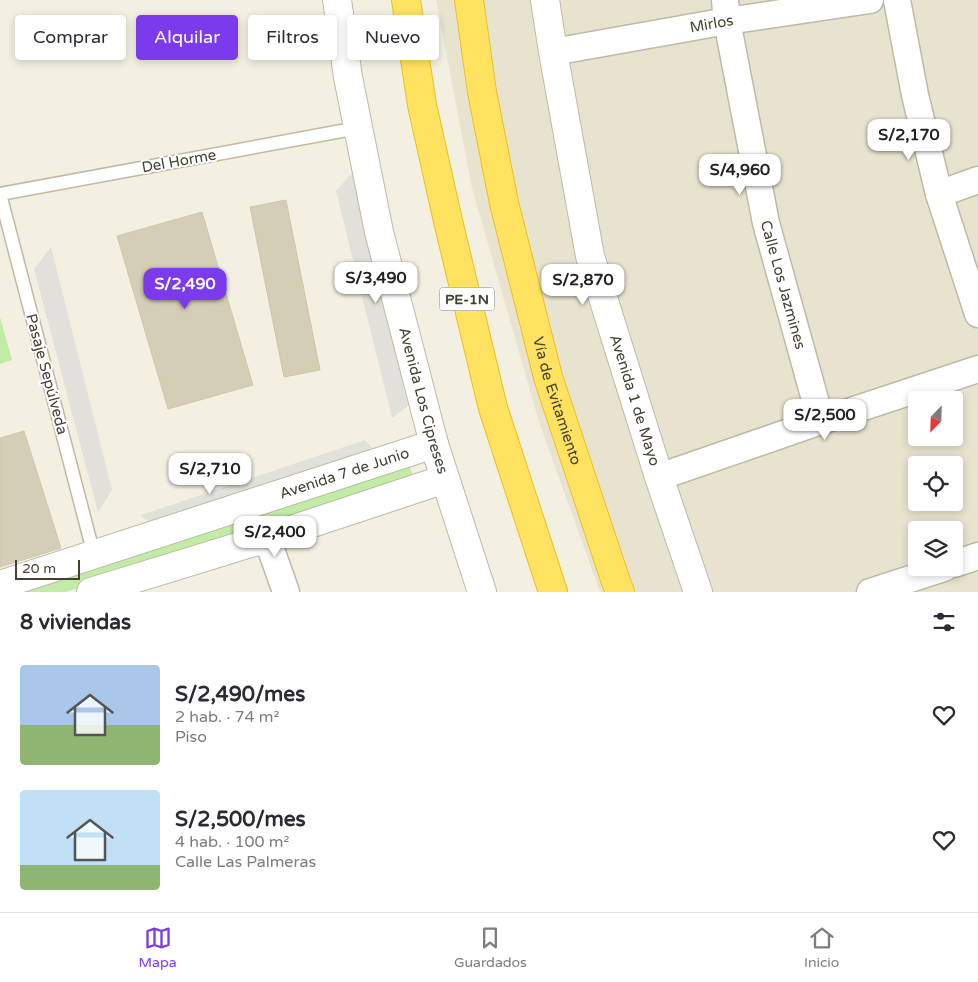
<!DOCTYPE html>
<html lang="es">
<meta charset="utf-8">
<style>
:root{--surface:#fff;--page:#f7f7f7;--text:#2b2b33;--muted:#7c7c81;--line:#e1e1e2;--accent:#7c3aed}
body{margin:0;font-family:"Varela Round",sans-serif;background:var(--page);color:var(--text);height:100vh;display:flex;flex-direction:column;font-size:19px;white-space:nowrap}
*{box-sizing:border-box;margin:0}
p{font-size:16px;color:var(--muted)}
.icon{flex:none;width:28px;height:28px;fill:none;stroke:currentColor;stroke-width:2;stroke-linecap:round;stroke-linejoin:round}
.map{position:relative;height:592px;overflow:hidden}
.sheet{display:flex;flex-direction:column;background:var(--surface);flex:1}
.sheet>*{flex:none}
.guide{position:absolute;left:15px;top:15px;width:500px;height:45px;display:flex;gap:10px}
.needle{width:32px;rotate:203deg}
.tools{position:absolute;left:908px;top:391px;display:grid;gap:10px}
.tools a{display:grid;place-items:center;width:55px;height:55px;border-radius:5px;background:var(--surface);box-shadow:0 2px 8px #0003;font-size:25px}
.scale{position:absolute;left:15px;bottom:12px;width:65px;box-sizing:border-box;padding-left:5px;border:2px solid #444032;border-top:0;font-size:14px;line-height:18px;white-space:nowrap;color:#444032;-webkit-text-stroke:4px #fff;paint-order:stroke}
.price{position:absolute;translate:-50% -42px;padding:0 11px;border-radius:10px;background:#fff;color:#222;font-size:16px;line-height:32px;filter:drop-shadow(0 1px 2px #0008)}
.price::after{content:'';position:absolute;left:50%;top:30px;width:15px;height:11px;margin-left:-8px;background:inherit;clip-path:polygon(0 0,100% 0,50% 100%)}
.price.selected{background:var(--accent);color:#fff}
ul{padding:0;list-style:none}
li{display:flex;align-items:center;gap:15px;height:125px;padding:0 20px}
li span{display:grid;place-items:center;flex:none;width:140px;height:100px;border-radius:5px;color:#555}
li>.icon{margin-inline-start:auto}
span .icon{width:60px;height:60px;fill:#fffc;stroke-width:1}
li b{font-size:21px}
h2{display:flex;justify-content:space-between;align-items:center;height:60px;padding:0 20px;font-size:21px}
.tag{padding:0 18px;border-radius:5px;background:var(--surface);box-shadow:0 2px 8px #0003;font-size:18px;line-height:45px}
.tag.selected{background:var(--accent);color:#fff}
.tabs{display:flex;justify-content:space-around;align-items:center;height:70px;border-top:1px solid var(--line);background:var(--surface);font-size:14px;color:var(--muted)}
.tabs a{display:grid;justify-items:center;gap:2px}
.tabs .selected{color:var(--accent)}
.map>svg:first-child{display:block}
.residential{fill:#e7e3cf;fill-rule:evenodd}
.green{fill:#c1eca6}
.parking{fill:#e2e0db}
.building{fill:#d4ceb6;stroke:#d1c7a9}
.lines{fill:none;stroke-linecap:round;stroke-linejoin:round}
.service-casing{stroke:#bebaa4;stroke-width:15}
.minor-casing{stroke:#bebaa4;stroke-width:29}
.tertiary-casing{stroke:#bebaa4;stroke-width:30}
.motorway-casing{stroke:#ebc023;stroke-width:30}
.service{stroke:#fff;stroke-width:12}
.minor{stroke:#fff;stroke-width:26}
.tertiary{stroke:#fff;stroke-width:28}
.motorway{stroke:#ffe260;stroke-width:28}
.labels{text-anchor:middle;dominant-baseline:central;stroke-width:4;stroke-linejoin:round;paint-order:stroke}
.shield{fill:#fff;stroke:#7c7970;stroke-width:1}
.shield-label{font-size:14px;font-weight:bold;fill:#444032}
.street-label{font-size:15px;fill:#444032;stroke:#fff}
</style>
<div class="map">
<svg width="978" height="592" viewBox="0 0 978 592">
<rect width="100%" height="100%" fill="#f3f0e1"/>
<!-- residential -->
<path class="residential" d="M436 0H978V592H600L539 422 472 188ZM916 400H954V438H916ZM916 465H954V502H916ZM916 530H954V568H916Z"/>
<!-- green -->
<path class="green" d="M0 317 12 360 0 364Z
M407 460 414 478 261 530 65 592H9Z"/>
<!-- parking -->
<path class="parking" d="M353 172 408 406 392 418 336 191Z
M51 247 112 490 98 512 34 269Z
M365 440 380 457 153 527 141 515Z"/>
<!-- building -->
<path class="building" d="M286 200 320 370 284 377 250 207Z
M202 212 253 385 168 409 117 236Z
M24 431 61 548 0 567V438Z"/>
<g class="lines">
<defs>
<path id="service" d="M0 194 94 555
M0 194 358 128"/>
<g id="minor">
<path id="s1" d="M725 0 727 21 766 223 821 421"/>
<path d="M897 0 915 95 939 194 978 314"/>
<path id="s2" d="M553 52 727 21 870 0"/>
<path d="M939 194 978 180"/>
<path d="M659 477 821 421 978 369"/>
<path d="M267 538 286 592"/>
<path d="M954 564 978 556"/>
<path d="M870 592 944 568"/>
</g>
<g id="tertiary">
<path id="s3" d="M337 0 348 77 379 232 434 444 482 592"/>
<path id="s4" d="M545 0 553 52 590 256 659 477 698 592"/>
<path id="s5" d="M0 585 434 444"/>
<path d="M91 592 267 538 445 479"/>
</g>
<g id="motorway">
<path d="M406 0 422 105 448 221 493 408 553 592"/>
<path id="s6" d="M469 0 482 92 504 203 548 377 616 582 620 592"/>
</g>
</defs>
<!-- service casing -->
<use href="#service" class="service-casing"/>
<!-- minor casing -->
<use href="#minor" class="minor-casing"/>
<!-- tertiary casing -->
<use href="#tertiary" class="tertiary-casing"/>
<!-- motorway casing -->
<use href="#motorway" class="motorway-casing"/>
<!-- service -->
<use href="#service" class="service"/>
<!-- minor -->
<use href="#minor" class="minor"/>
<!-- tertiary -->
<use href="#tertiary" class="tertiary"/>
<!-- motorway -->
<use href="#motorway" class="motorway"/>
</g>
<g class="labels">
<!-- shield labels -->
<rect class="shield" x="439.5" y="287.5" width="55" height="23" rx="4"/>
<g class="shield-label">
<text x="467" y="299">PE-1N</text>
</g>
<!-- street labels -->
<g class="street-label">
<text stroke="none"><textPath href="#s2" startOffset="161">Mirlos</textPath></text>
<text transform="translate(179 161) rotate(-10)">Del Horme</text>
<text stroke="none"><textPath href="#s1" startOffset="291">Calle Los Jazmines</textPath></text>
<text transform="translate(47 374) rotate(75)">Pasaje Sepúlveda</text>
<text stroke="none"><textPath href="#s3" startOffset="410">Avenida Los Cipreses</textPath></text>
<text stroke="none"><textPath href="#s6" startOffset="411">Vía de Evitamiento</textPath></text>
<text stroke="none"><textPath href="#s4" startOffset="411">Avenida 1 de Mayo</textPath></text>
<text stroke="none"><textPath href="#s5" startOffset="362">Avenida 7 de Junio</textPath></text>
</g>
</g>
</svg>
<div class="tools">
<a><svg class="needle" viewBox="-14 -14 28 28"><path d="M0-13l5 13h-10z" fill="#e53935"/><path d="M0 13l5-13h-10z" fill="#7c7c81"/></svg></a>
<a><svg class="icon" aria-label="locate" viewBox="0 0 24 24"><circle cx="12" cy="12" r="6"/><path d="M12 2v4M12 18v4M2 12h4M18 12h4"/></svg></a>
<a><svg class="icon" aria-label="layers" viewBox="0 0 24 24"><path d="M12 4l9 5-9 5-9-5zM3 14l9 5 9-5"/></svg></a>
</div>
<div class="scale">20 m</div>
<b class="price" style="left:909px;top:161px">S/2,170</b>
<b class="price" style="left:740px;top:196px">S/4,960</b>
<b class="price" style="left:376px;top:304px">S/3,490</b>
<b class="price" style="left:583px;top:306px">S/2,870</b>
<b class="price selected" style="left:185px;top:310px">S/2,490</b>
<b class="price" style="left:825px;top:441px">S/2,500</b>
<b class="price" style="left:210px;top:495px">S/2,710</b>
<b class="price" style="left:275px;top:558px">S/2,400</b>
<div class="guide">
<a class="tag">Comprar</a>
<a class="tag selected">Alquilar</a>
<a class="tag">Filtros</a>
<a class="tag">Nuevo</a>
</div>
</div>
<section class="sheet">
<h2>8 viviendas<svg class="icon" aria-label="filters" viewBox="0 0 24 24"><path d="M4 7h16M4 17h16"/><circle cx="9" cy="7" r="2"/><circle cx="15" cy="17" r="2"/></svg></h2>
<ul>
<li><span style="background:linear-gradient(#a9c7e8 60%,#8fb573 0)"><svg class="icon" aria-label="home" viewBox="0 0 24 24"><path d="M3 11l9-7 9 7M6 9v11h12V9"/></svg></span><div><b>S/2,490/mes</b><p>2 hab. · 74 m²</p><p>Piso</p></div><svg class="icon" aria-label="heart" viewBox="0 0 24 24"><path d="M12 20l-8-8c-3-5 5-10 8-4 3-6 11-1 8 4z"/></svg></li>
<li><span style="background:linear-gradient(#bfe0f5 75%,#8fb573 0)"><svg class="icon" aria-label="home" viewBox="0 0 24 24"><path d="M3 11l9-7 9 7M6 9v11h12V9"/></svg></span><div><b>S/2,500/mes</b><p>4 hab. · 100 m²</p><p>Calle Las Palmeras</p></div><svg class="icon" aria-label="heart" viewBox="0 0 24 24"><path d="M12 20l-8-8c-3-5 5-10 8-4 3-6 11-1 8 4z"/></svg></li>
</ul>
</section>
<nav class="tabs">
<a class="selected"><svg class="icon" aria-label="map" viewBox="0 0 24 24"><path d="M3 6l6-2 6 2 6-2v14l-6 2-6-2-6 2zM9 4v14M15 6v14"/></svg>Mapa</a>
<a><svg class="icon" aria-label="saved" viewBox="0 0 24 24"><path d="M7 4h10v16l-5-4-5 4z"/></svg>Guardados</a>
<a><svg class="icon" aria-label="home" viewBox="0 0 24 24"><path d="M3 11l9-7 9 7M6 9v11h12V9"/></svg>Inicio</a>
</nav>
